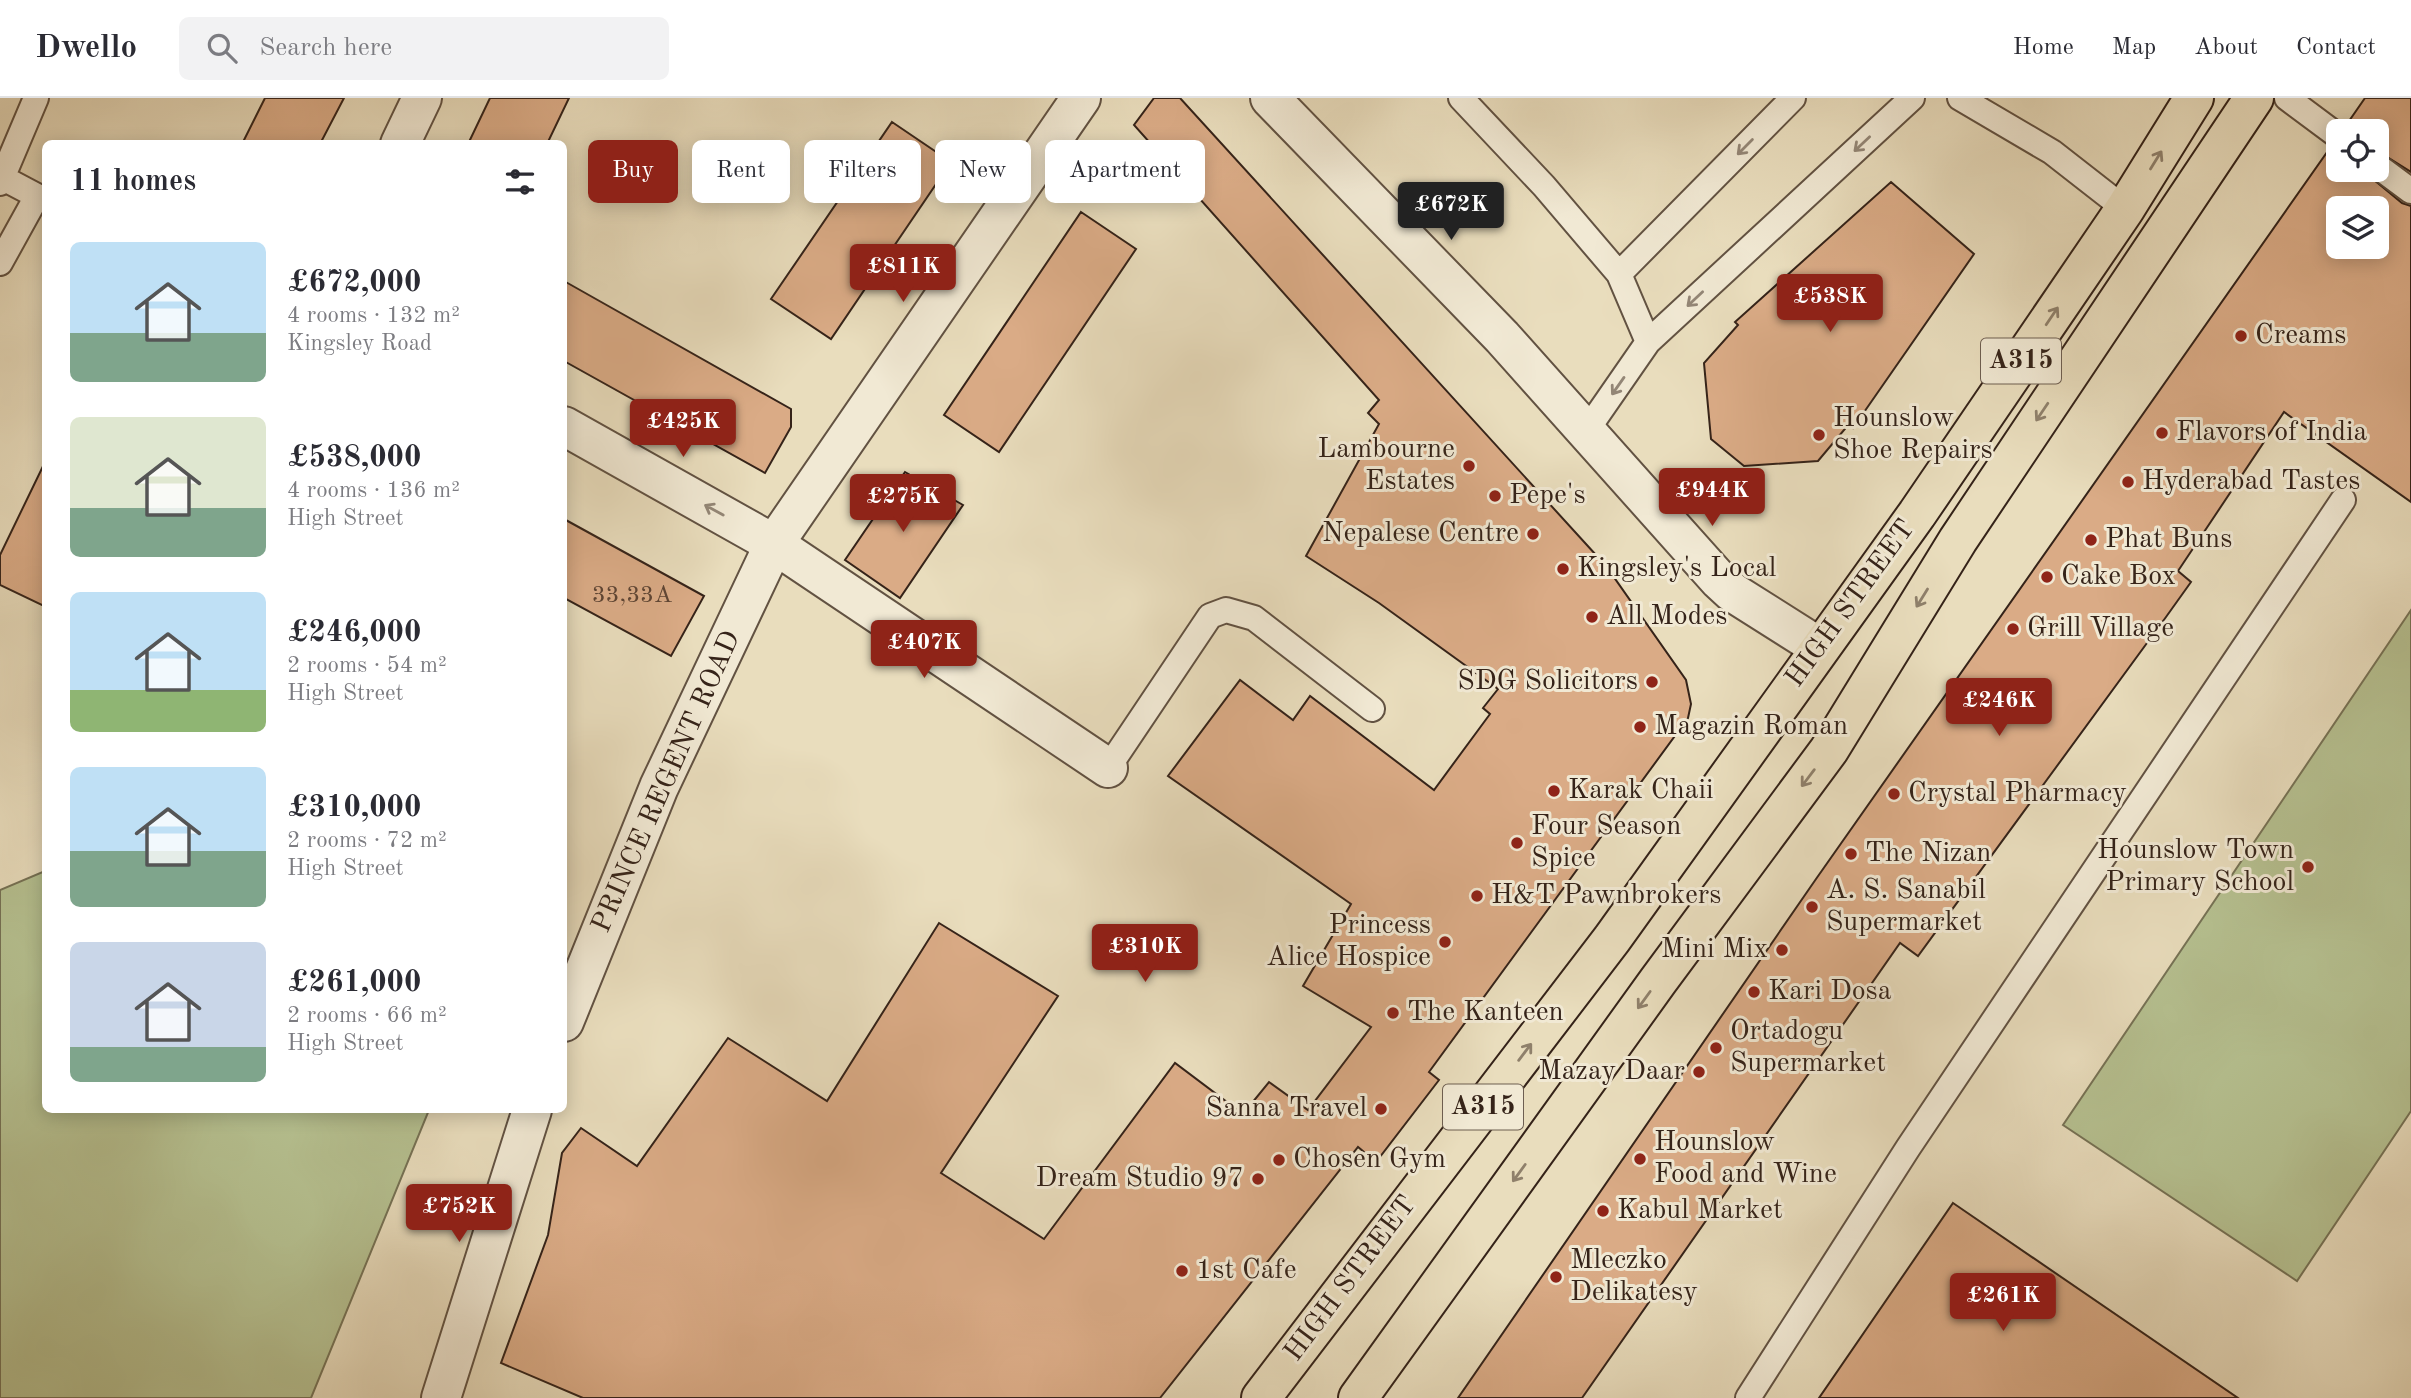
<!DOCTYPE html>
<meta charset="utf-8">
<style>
:root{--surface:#fff;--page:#f2f2f3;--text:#2b2b33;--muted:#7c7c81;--line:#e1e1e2;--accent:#8f2418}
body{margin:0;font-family:"Old Standard TT",serif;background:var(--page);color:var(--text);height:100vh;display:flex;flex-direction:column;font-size:26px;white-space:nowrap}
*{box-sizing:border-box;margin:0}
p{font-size:23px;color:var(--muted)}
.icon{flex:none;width:38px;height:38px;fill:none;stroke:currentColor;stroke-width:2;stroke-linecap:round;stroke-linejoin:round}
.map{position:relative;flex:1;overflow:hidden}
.panel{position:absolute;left:42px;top:42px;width:525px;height:973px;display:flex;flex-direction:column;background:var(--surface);border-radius:10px;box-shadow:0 4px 18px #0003}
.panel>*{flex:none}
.hud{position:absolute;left:588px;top:42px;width:665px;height:63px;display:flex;gap:14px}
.buttons{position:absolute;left:2326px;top:21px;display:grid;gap:14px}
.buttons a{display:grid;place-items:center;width:63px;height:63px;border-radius:10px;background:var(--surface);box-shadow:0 4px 18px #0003;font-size:35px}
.price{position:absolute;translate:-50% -60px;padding:0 16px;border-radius:7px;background:var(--accent);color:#fff;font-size:23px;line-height:46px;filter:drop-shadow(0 2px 4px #0008)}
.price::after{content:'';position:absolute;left:50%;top:42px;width:21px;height:16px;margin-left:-10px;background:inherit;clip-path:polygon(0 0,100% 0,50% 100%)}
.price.active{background:#222;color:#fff}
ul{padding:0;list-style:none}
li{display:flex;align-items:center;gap:21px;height:175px;padding:0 28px}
li span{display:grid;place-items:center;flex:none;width:196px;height:140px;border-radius:10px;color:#555}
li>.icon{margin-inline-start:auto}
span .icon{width:84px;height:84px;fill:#fffc;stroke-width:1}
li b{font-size:30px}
h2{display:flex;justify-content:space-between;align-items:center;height:84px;padding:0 28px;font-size:30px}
.chip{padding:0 24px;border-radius:10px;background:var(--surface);box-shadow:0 4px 18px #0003;font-size:24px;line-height:63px}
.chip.active{background:var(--accent);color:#fff}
header{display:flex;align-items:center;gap:42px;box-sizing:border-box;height:98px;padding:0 35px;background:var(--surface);border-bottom:2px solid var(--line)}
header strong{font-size:33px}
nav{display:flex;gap:38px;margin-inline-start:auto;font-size:24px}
.search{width:490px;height:63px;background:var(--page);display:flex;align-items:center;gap:18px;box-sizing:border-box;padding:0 24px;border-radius:10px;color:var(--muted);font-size:26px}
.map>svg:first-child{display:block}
.green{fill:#b6c191;stroke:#767255;stroke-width:2}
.building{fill:#daab86;stroke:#352319;stroke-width:2;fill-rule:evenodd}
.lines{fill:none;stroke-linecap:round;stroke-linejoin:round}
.service-casing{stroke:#625242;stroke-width:28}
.minor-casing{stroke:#625242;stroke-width:42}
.tertiary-casing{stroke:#625242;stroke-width:42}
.primary-casing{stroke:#352319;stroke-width:42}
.service{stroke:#f1e9d4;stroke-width:24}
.minor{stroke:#f1e9d4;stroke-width:38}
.tertiary{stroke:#f1e9d4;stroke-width:38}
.primary{stroke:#e9ddbd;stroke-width:38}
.oneway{stroke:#938676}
.oneway2{stroke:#8f806b}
.poi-dot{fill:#8f2418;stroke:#f1e9d4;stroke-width:2.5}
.labels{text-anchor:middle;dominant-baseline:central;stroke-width:6;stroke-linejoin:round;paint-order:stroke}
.number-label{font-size:24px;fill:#5e4534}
.shield{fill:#f1e9d4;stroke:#6d5e51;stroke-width:2}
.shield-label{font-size:26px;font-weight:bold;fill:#352319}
.poi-label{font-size:28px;fill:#352319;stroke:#f1e9d4;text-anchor:start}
.street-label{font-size:28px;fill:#352319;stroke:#f1e9d4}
</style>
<header>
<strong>Dwello</strong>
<div class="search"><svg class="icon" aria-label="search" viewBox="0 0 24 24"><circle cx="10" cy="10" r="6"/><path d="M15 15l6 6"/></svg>Search here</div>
<nav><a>Home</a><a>Map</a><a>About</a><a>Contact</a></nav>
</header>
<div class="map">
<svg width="2411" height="1300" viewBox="0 0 2411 1300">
<rect width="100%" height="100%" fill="#e9ddbd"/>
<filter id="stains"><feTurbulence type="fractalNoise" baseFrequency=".00286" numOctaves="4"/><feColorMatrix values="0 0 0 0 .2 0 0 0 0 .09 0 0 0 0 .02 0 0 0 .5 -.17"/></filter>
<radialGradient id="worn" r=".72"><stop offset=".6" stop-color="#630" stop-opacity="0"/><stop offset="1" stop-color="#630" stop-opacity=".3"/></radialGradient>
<!-- green -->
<path class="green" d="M2411 512V1013L2297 1183 2063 1027Z
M45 773 46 1012H429L311 1300H0V792Z"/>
<!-- building -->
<path class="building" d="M265 0H344L320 46H242Z
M490 0H569L547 46H468Z
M1154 0H1180L1606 468 1686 582 1691 606 1688 620 1429 974 1439 982 1376 1064 1358 1049 1160 1300H583L501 1265 548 1137 562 1055 581 1030 637 1068 728 940 827 1003 939 825 1058 898 941 1075 1044 1141 1175 965 1243 1016 1269 984 1308 1012 1371 929 1303 888 1351 806 1168 678 1240 582 1293 622 1310 598 1434 692 1490 616 1483 610 1498 591 1379 505 1306 458 1379 326 1368 315 1379 302 1134 27Z
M2365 0H2411V74L2376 52V33H2352L2347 26Z
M892 24 951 64 831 241 771 201Z
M2330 50 2338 53V72H2362L2402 105 2411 108V404L2284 314 2178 473 2191 484 2166 519 1918 858 1900 845 1582 1300H1458L1816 781ZM2338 110H2376V149H2338Z
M1891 84 1974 156 1853 330 1849 326 1818 363 1744 368 1711 341 1704 265 1738 227 1735 224Z
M1081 114 1136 151 999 354 944 317Z
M564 183 791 311V329L765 375 564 263Z
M46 362V509L0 487V457Z
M905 374 963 407 900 500 845 462Z
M564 421 704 498 671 558 564 500Z
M1953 1105 2238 1300H1819Z"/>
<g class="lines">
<defs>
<path id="service" d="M1461 0 1544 88 1619 176
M1960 0 2052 54 2125 111
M2287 0 2338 38
M2376 67 2411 93
M0 85 36 0
M0 165 37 98 3 80
M1648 244 1619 176 1793 0
M1587 332 1648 244 1912 0
M1108 670 1210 518 1226 512 1254 520 1372 611
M1748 1300 1908 1050 2343 402"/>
<path id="minor" d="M400 46 422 0
M564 328 774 446 1108 670
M564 924 659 689 774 446 1081 0
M441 1300 532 1012"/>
<path id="tertiary" d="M1270 0 1502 239 1719 482 1732 494 1819 549"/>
<path id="primary" d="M1261 1300 1612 841 1917 416 2125 111 2194 0
M1358 1300 1658 883 1829 652 1958 442 2254 0"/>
</defs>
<!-- service casing -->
<use href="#service" class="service-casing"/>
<!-- minor casing -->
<use href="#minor" class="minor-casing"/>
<!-- tertiary casing -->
<use href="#tertiary" class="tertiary-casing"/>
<!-- primary casing -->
<use href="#primary" class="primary-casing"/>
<!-- service -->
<use href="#service" class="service"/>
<!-- minor -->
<use href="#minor" class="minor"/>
<!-- tertiary -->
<use href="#tertiary" class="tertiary"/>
<!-- primary -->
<use href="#primary" class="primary"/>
</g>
<!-- one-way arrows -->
<defs><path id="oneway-shaft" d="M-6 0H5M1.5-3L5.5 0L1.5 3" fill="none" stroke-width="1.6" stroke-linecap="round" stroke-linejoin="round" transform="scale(1.75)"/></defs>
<g class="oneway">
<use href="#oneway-shaft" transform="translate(1862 46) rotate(137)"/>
<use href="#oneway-shaft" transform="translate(1745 49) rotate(135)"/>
<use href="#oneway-shaft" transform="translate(1695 201) rotate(137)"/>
<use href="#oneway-shaft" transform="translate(1618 288) rotate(125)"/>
<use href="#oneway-shaft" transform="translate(714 412) rotate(-151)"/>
</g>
<g class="oneway2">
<use href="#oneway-shaft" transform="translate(2156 62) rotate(-58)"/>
<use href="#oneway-shaft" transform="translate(2052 218) rotate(-56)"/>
<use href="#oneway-shaft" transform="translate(2042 314) rotate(124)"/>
<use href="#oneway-shaft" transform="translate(1922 500) rotate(122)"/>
<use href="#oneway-shaft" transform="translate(1808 680) rotate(127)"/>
<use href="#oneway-shaft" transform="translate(1644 902) rotate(126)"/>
<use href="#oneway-shaft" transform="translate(1525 954) rotate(-53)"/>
<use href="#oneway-shaft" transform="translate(1519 1075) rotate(126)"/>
</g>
<!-- markers -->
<g class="poi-dot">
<circle cx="2241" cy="238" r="7"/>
<circle cx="2162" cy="335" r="7"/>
<circle cx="1819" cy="337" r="7"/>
<circle cx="1469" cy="368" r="7"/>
<circle cx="2128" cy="384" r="7"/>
<circle cx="1495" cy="398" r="7"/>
<circle cx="1533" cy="436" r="7"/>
<circle cx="2091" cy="442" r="7"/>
<circle cx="1563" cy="471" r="7"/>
<circle cx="2047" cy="479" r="7"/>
<circle cx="1592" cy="519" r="7"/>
<circle cx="2013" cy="531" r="7"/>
<circle cx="1652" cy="584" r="7"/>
<circle cx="1640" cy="629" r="7"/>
<circle cx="1554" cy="693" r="7"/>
<circle cx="1894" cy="696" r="7"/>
<circle cx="1517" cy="745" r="7"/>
<circle cx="1851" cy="756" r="7"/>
<circle cx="2308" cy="769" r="7"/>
<circle cx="1477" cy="798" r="7"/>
<circle cx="1812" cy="809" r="7"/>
<circle cx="1445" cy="844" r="7"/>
<circle cx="1782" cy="852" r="7"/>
<circle cx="1754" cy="894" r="7"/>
<circle cx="1393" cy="915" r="7"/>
<circle cx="1716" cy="950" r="7"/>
<circle cx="1699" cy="974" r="7"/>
<circle cx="1381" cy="1011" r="7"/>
<circle cx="1640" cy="1061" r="7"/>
<circle cx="1279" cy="1062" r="7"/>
<circle cx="1258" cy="1081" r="7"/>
<circle cx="1603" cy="1113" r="7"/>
<circle cx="1182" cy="1173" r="7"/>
<circle cx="1556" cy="1179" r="7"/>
</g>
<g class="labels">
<!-- number labels -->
<g class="number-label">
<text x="632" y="498">33,33A</text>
</g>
<!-- shield labels -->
<g class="shield">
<rect x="1981" y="240.5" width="80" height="45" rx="5"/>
<rect x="1443" y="986.5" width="80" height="45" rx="5"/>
</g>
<g class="shield-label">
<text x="2021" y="263">A315</text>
<text x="1483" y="1009">A315</text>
</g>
<!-- poi labels -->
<g class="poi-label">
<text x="2255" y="238">Creams</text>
<text x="1833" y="321">Hounslow<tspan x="1833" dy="32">Shoe Repairs</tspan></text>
<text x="2176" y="335">Flavors of India</text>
<text x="1455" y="352" text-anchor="end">Lambourne<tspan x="1455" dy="32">Estates</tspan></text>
<text x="2142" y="384">Hyderabad Tastes</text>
<text x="1509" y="398">Pepe's</text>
<text x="1519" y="436" text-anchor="end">Nepalese Centre</text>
<text x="2105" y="442">Phat Buns</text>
<text x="1577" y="471">Kingsley's Local</text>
<text x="2061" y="479">Cake Box</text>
<text x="1606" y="519">All Modes</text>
<text x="2027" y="531">Grill Village</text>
<text x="1638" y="584" text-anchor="end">SDG Solicitors</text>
<text x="1654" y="629">Magazin Roman</text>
<text x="1568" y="693">Karak Chaii</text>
<text x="1908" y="696">Crystal Pharmacy</text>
<text x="1531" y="729">Four Season<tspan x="1531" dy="32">Spice</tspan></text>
<text x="2294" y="753" text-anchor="end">Hounslow Town<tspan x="2294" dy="32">Primary School</tspan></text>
<text x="1865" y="756">The Nizan</text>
<text x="1826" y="793">A. S. Sanabil<tspan x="1826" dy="32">Supermarket</tspan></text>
<text x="1491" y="798">H&amp;T Pawnbrokers</text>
<text x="1431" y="828" text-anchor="end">Princess<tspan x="1431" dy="32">Alice Hospice</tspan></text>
<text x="1768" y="852" text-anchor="end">Mini Mix</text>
<text x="1768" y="894">Kari Dosa</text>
<text x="1407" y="915">The Kanteen</text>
<text x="1730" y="934">Ortadogu<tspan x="1730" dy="32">Supermarket</tspan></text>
<text x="1685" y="974" text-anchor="end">Mazay Daar</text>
<text x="1367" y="1011" text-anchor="end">Sanna Travel</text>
<text x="1654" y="1045">Hounslow<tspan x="1654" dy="32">Food and Wine</tspan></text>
<text x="1293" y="1062">Chosen Gym</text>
<text x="1244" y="1081" text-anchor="end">Dream Studio 97</text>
<text x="1617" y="1113">Kabul Market</text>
<text x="1570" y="1163">Mleczko<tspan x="1570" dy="32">Delikatesy</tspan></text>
<text x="1196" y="1173">1st Cafe</text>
</g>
<!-- street labels -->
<g class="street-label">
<text transform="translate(1851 506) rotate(-54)">HIGH STREET</text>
<text transform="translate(667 684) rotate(-66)">PRINCE REGENT ROAD</text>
<text transform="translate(1351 1181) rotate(-53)">HIGH STREET</text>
</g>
</g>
<rect width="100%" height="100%" filter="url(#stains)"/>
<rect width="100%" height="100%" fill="url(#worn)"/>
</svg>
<div class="buttons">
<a><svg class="icon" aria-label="locate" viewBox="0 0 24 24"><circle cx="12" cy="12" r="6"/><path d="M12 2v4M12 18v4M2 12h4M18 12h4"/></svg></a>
<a><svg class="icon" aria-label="layers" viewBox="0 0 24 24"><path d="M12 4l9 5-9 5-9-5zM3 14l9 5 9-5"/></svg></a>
</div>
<b class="price active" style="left:1451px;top:144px">£672K</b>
<b class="price" style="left:903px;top:206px">£811K</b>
<b class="price" style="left:1830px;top:236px">£538K</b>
<b class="price" style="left:683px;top:361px">£425K</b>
<b class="price" style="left:1712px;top:430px">£944K</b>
<b class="price" style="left:903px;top:436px">£275K</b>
<b class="price" style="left:924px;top:582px">£407K</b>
<b class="price" style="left:1999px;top:640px">£246K</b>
<b class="price" style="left:1145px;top:886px">£310K</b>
<b class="price" style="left:459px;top:1146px">£752K</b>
<b class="price" style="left:2003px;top:1235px">£261K</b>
<div class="hud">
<a class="chip active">Buy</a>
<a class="chip">Rent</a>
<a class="chip">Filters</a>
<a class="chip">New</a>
<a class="chip">Apartment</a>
</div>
<section class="panel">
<h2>11 homes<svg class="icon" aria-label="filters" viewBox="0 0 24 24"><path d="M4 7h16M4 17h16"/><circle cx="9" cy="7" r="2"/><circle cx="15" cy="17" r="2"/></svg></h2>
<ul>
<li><span style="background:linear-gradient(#bfe0f5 65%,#7fa58c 0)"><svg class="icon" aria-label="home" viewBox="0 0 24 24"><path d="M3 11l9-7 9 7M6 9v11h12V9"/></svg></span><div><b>£672,000</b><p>4 rooms · 132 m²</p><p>Kingsley Road</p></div></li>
<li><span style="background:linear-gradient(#dfe7d0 65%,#7fa58c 0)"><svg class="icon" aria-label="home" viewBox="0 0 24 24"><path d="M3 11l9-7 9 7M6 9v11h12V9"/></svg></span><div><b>£538,000</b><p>4 rooms · 136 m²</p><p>High Street</p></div></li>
<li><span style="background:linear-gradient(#bfe0f5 70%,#8fb573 0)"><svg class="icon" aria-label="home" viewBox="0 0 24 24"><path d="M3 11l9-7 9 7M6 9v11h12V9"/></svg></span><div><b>£246,000</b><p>2 rooms · 54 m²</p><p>High Street</p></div></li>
<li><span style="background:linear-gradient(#bfe0f5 60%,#7fa58c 0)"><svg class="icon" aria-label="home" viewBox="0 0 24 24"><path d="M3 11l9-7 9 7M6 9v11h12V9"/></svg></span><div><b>£310,000</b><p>2 rooms · 72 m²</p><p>High Street</p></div></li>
<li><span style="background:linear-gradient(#c9d6e8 75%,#7fa58c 0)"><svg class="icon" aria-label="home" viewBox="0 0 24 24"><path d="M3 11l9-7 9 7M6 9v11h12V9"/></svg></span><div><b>£261,000</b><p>2 rooms · 66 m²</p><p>High Street</p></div></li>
</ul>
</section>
</div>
